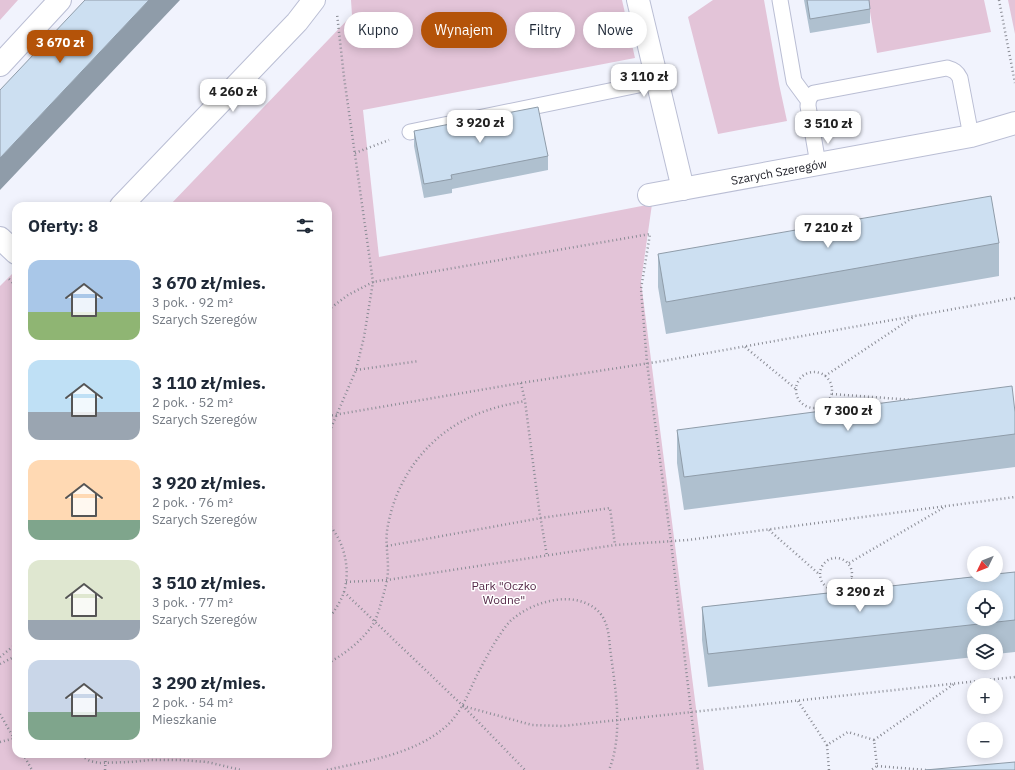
<!DOCTYPE html>
<html lang="pl">
<meta charset="utf-8">
<style>
:root{--surface:#fff;--page:#f6f6f7;--text:#1f2937;--muted:#747a83;--accent:#b45309}
body{margin:0;font-family:"IBM Plex Sans",sans-serif;background:var(--page);color:var(--text);height:100vh;display:flex;flex-direction:column;font-size:15px;white-space:nowrap}
*{box-sizing:border-box;margin:0}
p{font-size:13px;color:var(--muted)}
.icon{flex:none;width:22px;height:22px;fill:none;stroke:currentColor;stroke-width:2;stroke-linecap:round;stroke-linejoin:round}
.map{position:relative;flex:1;overflow:hidden}
.details{position:absolute;left:12px;top:202px;width:320px;height:556px;display:flex;flex-direction:column;background:var(--surface);border-radius:12px;box-shadow:0 2px 10px #0003}
.details>*{flex:none}
.banner{position:absolute;left:344px;top:12px;width:380px;height:36px;display:flex;gap:8px}
.needle{width:26px;rotate:227deg}
.fabs{position:absolute;left:967px;top:546px;display:grid;gap:8px}
.fabs a{display:grid;place-items:center;width:36px;height:36px;border-radius:50%;background:var(--surface);box-shadow:0 2px 10px #0003;font-size:20px}
.price{position:absolute;translate:-50% -34px;padding:0 9px;border-radius:8px;background:#fff;color:#222;font-size:13px;line-height:26px;filter:drop-shadow(0 1px 2px #0008)}
.price::after{content:'';position:absolute;left:50%;top:24px;width:12px;height:9px;margin-left:-6px;background:inherit;clip-path:polygon(0 0,100% 0,50% 100%)}
.price.selected{background:var(--accent);color:#fff}
ul{padding:0;list-style:none}
li{display:flex;align-items:center;gap:12px;height:100px;padding:0 16px}
li span{display:grid;place-items:center;flex:none;width:112px;height:80px;border-radius:12px;color:#555}
li>.icon{margin-inline-start:auto}
span .icon{width:48px;height:48px;fill:#fffc;stroke-width:1}
li b{font-size:17px}
h2{display:flex;justify-content:space-between;align-items:center;height:48px;padding:0 16px;font-size:17px}
.tag{padding:0 14px;border-radius:18px;background:var(--surface);box-shadow:0 2px 10px #0003;font-size:14px;line-height:36px}
.tag.selected{background:var(--accent);color:#fff}
.map>svg:first-child{display:block}
.green{fill:#e3c4d8}
.lines{fill:none;stroke-linecap:round;stroke-linejoin:round}
.lane-casing{stroke:#babed4;stroke-width:17}
.street-casing{stroke:#babed4;stroke-width:24}
.path{stroke:#8a8c95;stroke-width:2.5;stroke-dasharray:1 3;stroke-linecap:butt}
.lane{stroke:#fff;stroke-width:15}
.street{stroke:#fff;stroke-width:22}
.wall{fill:#afc0cf}
.shaded-wall{fill:#8f9ca9}
.building{fill:#ccdff1;stroke:#8f9ca9;fill-rule:evenodd}
.labels{text-anchor:middle;dominant-baseline:central;stroke-width:3;stroke-linejoin:round;paint-order:stroke}
.street-label{font-size:12px;fill:#202129;stroke:#fff}
.park-label{font-size:12px;fill:#562a49;stroke:#fff}
</style>
<div class="map">
<svg width="1015" height="770" viewBox="0 0 1015 770">
<rect width="100%" height="100%" fill="#f1f3fd"/>
<!-- green -->
<path class="green" d="M0 0H18L0 20Z
M351 0H622L635 58 363 110 379 257 652 204 641 282 704 770H0V286L16 270V754H328V206H169L352 15Z
M713 0H764L779 84 787 121 718 134 688 17Z
M868 0H984L991 32 877 53Z
M1008 0H1015V34Z"/>
<g class="lines">
<defs>
<path id="lane" d="M780 0 794 81 808 100
M410 132 658 81
M818 164 808 106C808 100 809 97 814 93L947 68C954 70 957 72 960 78L971 136"/>
<g id="street">
<path d="M638 0 683 189"/>
<path d="M0 65 60 0"/>
<path id="s1" d="M649 195 971 136 1015 123"/>
<path d="M121 206 297 22 314 0"/>
<path d="M0 238 16 253"/>
</g>
</defs>
<!-- lane casing -->
<use href="#lane" class="lane-casing"/>
<!-- street casing -->
<use href="#street" class="street-casing"/>
<!-- path -->
<path class="path" d="M999 0 1015 83
M355 153 389 140
M9 279 16 286
M328 310 348 295 373 282 650 234 641 289 647 363 671 542 698 770
M745 347 796 389
M356 370 419 361
M796 390a18 18 0 1 1 36 0a18 18 0 1 1-36 0Z
M825 376 915 316
M521 383 525 401 539 509 547 556
M832 394 913 400
M328 416 521 383 663 361 1015 298
M328 435 356 370 364 337 373 282 344 77 337 14
M328 524C347 543 353 580 339 603 336 609 332 614 328 619
M769 530 819 574
M387 546 541 518 610 508 615 545
M820 574a16 16 0 1 1 32 0a16 16 0 1 1-32 0Z
M849 563 943 508
M851 579 875 590
M346 582 387 580 615 545 688 540 1015 497
M344 592 463 706 525 770
M0 657 16 644
M328 663C345 654 363 640 374 623 377 618 386 587 387 580 390 563 385 547 387 531 395 477 430 432 480 413 495 407 510 404 525 401
M0 664 16 656
M798 701 827 745
M463 706 532 725 563 726 1015 677
M0 714 16 742
M874 740 954 684
M0 742 16 738
M23 754 32 770
M78 754 90 761 99 763 131 762 150 760H181L207 762 241 770
M877 766 926 770
M105 770 106 754
M327 770C366 761 411 755 443 729 461 715 468 693 478 673 484 662 490 650 497 639 502 632 507 623 514 618 536 600 578 589 600 613 608 623 609 636 610 648 615 687 624 733 609 770
M829 770 827 745 848 732 874 740 877 766 871 770"/>
<!-- lane -->
<use href="#lane" class="lane"/>
<!-- street -->
<use href="#street" class="street"/>
</g>
<!-- wall -->
<path class="wall" d="M804 0H869L870 9V23L810 33Z
M414 131 548 156V170L452 189V193L424 198 414 146Z
M999 243V276L666 334 658 287V254Z
M1015 412V467L684 510 677 463V430Z
M1015 572V652L996 654V641H974V657L708 687 702 640V607Z"/>
<!-- shaded-wall -->
<path class="shaded-wall" d="M149 0H180L0 190V158Z
M329 574V600H328V575Z"/>
<!-- building -->
<path class="building" d="M85 0H149L0 158V90Z
M807 0H869L870 9 810 19Z
M538 107 548 156 451 175 452 179 424 184 414 131Z
M991 196 999 243 666 302 658 254Z
M1012 386 1015 412V434L684 477 677 430Z
M1015 572V620L708 654 702 607 990 575H996V574ZM974 597H996V619H974Z
M1015 762V770H925Z"/>
<g class="labels">
<!-- street labels -->
<g class="street-label">
<text stroke="none"><textPath href="#s1" startOffset="132">Szarych Szeregów</textPath></text>
</g>
<!-- park labels -->
<g class="park-label">
<text x="504" y="585">Park "Oczko<tspan x="504" dy="14">Wodne"</tspan></text>
</g>
</g>
</svg>
<div class="fabs">
<a><svg class="needle" viewBox="-14 -14 28 28"><path d="M0-13l5 13h-10z" fill="#e53935"/><path d="M0 13l5-13h-10z" fill="#747a83"/></svg></a>
<a><svg class="icon" aria-label="locate" viewBox="0 0 24 24"><circle cx="12" cy="12" r="6"/><path d="M12 2v4M12 18v4M2 12h4M18 12h4"/></svg></a>
<a><svg class="icon" aria-label="layers" viewBox="0 0 24 24"><path d="M12 4l9 5-9 5-9-5zM3 14l9 5 9-5"/></svg></a>
<a>+</a>
<a>−</a>
</div>
<b class="price selected" style="left:60px;top:64px">3 670 zł</b>
<b class="price" style="left:644px;top:98px">3 110 zł</b>
<b class="price" style="left:233px;top:113px">4 260 zł</b>
<b class="price" style="left:480px;top:144px">3 920 zł</b>
<b class="price" style="left:828px;top:145px">3 510 zł</b>
<b class="price" style="left:828px;top:249px">7 210 zł</b>
<b class="price" style="left:848px;top:432px">7 300 zł</b>
<b class="price" style="left:860px;top:613px">3 290 zł</b>
<div class="banner">
<a class="tag">Kupno</a>
<a class="tag selected">Wynajem</a>
<a class="tag">Filtry</a>
<a class="tag">Nowe</a>
</div>
<section class="details">
<h2>Oferty: 8<svg class="icon" aria-label="filters" viewBox="0 0 24 24"><path d="M4 7h16M4 17h16"/><circle cx="9" cy="7" r="2"/><circle cx="15" cy="17" r="2"/></svg></h2>
<ul>
<li><span style="background:linear-gradient(#a9c7e8 65%,#8fb573 0)"><svg class="icon" aria-label="home" viewBox="0 0 24 24"><path d="M3 11l9-7 9 7M6 9v11h12V9"/></svg></span><div><b>3 670 zł/mies.</b><p>3 pok. · 92 m²</p><p>Szarych Szeregów</p></div></li>
<li><span style="background:linear-gradient(#bfe0f5 65%,#9aa5b1 0)"><svg class="icon" aria-label="home" viewBox="0 0 24 24"><path d="M3 11l9-7 9 7M6 9v11h12V9"/></svg></span><div><b>3 110 zł/mies.</b><p>2 pok. · 52 m²</p><p>Szarych Szeregów</p></div></li>
<li><span style="background:linear-gradient(#ffd9b3 75%,#7fa58c 0)"><svg class="icon" aria-label="home" viewBox="0 0 24 24"><path d="M3 11l9-7 9 7M6 9v11h12V9"/></svg></span><div><b>3 920 zł/mies.</b><p>2 pok. · 76 m²</p><p>Szarych Szeregów</p></div></li>
<li><span style="background:linear-gradient(#dfe7d0 75%,#9aa5b1 0)"><svg class="icon" aria-label="home" viewBox="0 0 24 24"><path d="M3 11l9-7 9 7M6 9v11h12V9"/></svg></span><div><b>3 510 zł/mies.</b><p>3 pok. · 77 m²</p><p>Szarych Szeregów</p></div></li>
<li><span style="background:linear-gradient(#c9d6e8 65%,#7fa58c 0)"><svg class="icon" aria-label="home" viewBox="0 0 24 24"><path d="M3 11l9-7 9 7M6 9v11h12V9"/></svg></span><div><b>3 290 zł/mies.</b><p>2 pok. · 54 m²</p><p>Mieszkanie</p></div></li>
</ul>
</section>
</div>
